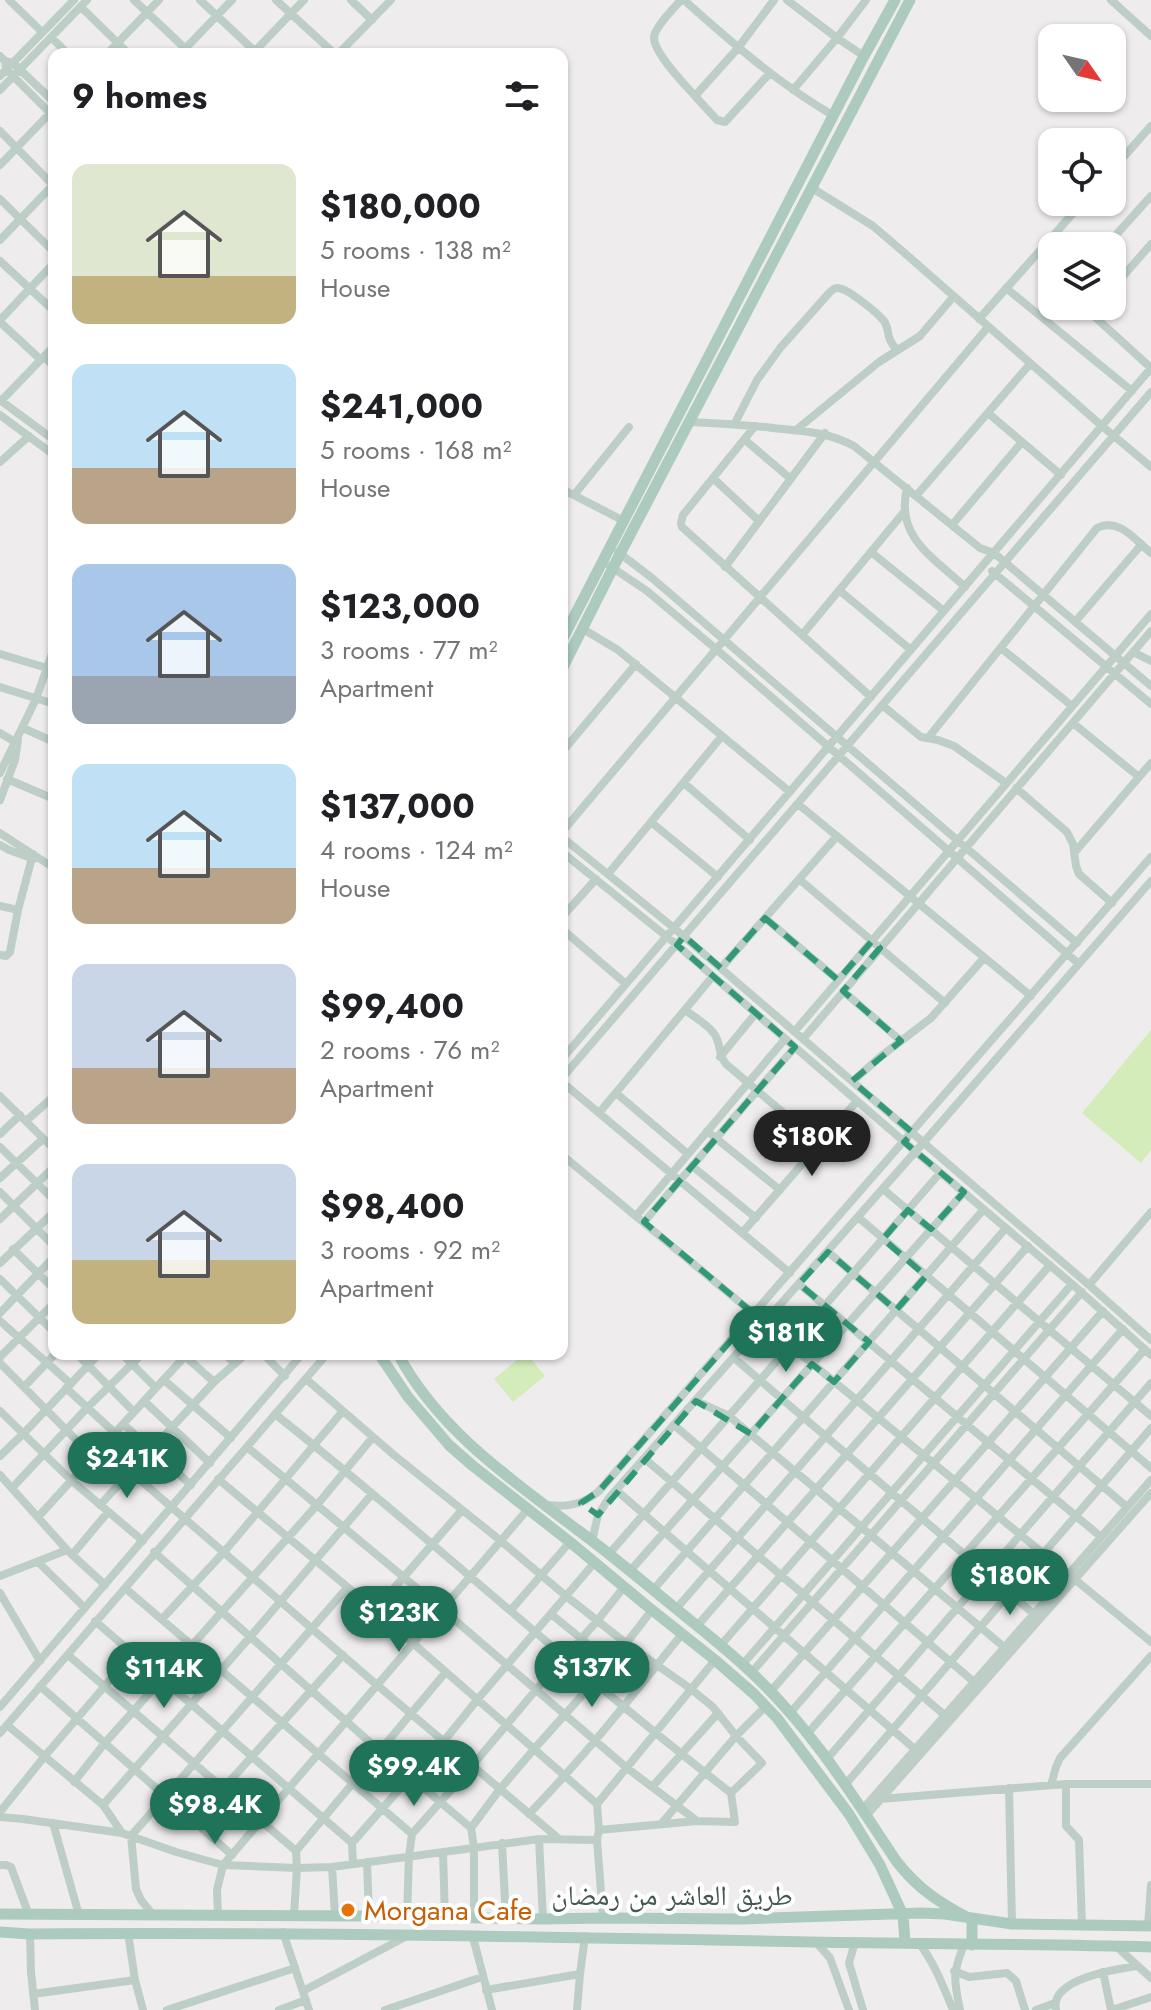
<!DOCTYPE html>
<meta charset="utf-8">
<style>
:root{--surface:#fff;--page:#f2f2f2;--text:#202124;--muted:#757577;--accent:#1f7359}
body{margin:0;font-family:Jost,"Noto Naskh Arabic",sans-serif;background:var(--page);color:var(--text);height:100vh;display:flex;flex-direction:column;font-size:30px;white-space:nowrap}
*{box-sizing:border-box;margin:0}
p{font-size:26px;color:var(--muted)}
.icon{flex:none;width:44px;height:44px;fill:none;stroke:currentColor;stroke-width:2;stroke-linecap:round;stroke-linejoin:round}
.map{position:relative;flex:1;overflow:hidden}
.details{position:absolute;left:48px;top:48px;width:520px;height:1312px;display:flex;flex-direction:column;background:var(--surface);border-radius:16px;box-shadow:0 2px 6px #0004}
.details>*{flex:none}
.needle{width:52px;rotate:124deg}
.tools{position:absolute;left:1038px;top:24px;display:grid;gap:16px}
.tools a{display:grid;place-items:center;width:88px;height:88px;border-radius:16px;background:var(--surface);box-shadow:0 2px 6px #0004;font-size:40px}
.price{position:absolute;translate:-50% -68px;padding:0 18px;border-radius:28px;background:var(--accent);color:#fff;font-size:26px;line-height:52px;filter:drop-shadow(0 2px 4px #0008)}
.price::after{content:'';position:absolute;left:50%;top:48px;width:24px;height:18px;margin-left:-12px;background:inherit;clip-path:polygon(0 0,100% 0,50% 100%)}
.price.on{background:#222;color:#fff}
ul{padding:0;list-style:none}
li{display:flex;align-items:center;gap:24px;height:200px;padding:0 24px}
li span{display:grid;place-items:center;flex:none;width:224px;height:160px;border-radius:16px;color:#555}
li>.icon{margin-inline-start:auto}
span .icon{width:96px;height:96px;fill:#fffc;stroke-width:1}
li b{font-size:34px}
h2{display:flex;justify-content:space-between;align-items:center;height:96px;padding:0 24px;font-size:34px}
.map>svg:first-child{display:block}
.green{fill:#d3ecba}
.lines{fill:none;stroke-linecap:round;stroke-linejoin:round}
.minor{stroke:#bdcec7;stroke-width:8}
.major{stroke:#accbbe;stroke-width:11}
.marked{fill:none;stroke:#329875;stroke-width:6;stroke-dasharray:16 10;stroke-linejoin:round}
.food-dot{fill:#e8710a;stroke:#fff;stroke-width:3}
.labels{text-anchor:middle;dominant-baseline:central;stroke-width:8;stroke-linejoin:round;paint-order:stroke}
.street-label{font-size:28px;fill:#455850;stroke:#fff}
.food-label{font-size:28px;fill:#c56008;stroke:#fff;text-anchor:start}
</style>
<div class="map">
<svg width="1151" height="2010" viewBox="0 0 1151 2010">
<rect width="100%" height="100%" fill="#efecee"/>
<!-- green -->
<path class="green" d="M1151 1030V1150L1141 1163 1082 1113Z
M524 1354H527L545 1376 513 1402 494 1379Z"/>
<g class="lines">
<!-- minor -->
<path class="minor" d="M9 0 42 32
M134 0 191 54
M200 0 258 54
M276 0 335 54
M351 0 372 20
M681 0C674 8 655 27 654 37 653 52 685 85 695 96
M684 0C731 42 779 84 834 116
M787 0 837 38 864 56
M1111 0 1151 36
M81 7 129 54
M51 37 68 54
M253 53 304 0
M107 54 159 0
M180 54 232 0
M338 54 391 0
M0 56 5 61 13 63 54 102
M5 61 6 69 54 117
M770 73 725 122 717 120 695 96 738 48 774 0
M0 76 74 0
M0 90 87 0
M793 90 837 38 866 0
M0 131 54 186
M0 165 54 109
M1112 170 1151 126
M812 188 873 226 900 249 1102 426 1151 467
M0 199 54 252
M0 240 54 184
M1106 246 1151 196
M0 261 54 311
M1006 288 1132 391
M1112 289 1151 244
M979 319 1083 202
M0 320 54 263
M0 322 41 360
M44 357 54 366
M0 400 54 440
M1 401 54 346
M988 413 1061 475
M0 415 54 455
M690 422C718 423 746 425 773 428 802 431 828 432 854 446L980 548 994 553 1151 686
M735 423 757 380 781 347 830 292C835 288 835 287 842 289 851 292 878 313 884 321 891 331 884 336 897 350
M755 426 683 515 681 523 682 527 871 697
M796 430 879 362 920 336 954 296
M745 440 791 479
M0 462 29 436
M713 478 759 521
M907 488C895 537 933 557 965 587
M562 489 624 521
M574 495 629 427
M916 496 1030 364
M952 525 1022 442
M618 552 652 578 1077 943
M871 552 944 611
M610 566 647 591 716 649 1079 964
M725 567 825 433
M992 571 1151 704
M839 590 911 650
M1075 622 1141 545
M583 629 618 650 790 792
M802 635 904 512
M1001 648 1072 706
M1133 652 1151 661
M0 654 54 670
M0 687 54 704
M882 705 921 737 938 740 954 746 1006 783
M1073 723 1139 777
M23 728 54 742
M0 733 17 743
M928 738 1097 528C1119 517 1135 540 1151 553
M562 752 636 664
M0 773 36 699 54 648
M7 779 54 799
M684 783 750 840
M1016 788 1067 832 1073 844 1076 866 1079 874 1112 903
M0 800 15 760 18 740
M798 804 1031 996
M651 822 718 877
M562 832 988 327
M0 833 54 868
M562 837 674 928 1089 1285 1151 1340
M0 845 9 850 34 859
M562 852 677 945 916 1152 1072 1284 1151 1355
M1075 852 1151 763
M608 874 722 736
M799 879 945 1003
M0 906 18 910
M562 917 596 879
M765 918 838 980
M562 929 626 984
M0 955 6 956 10 952 18 910 33 854
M721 968 837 836
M843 991 901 1041
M685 1010C694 1017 709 1025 715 1035 721 1045 718 1054 726 1064L820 1144
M795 1031 1151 614
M803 1039 1151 631
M720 1057 756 1013
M562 1059 1151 368 1083 306
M562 1078 1151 392
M853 1081 880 1057 931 1018 984 958
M562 1082 790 1273
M616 1093 688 1154
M0 1096 54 1149
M599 1113 713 976
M26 1121 54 1096
M707 1131 780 1190
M0 1134 20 1115
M0 1147 54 1200
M562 1155 754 1314
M692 1166 756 1218
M0 1178 43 1139
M883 1189 1151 1416
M0 1192 54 1246
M636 1216 785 1039
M858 1217 1151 1468
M0 1219 54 1167
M644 1222 795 1047
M742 1233 857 1101
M13 1249 54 1289
M828 1252 1127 1507
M0 1263 54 1212
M0 1279 54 1332
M799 1284 1101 1537
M1089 1285 1151 1212
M0 1313 54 1257
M0 1321 71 1384
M764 1324 1151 1642
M77 1354 134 1412
M122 1354 156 1388
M225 1354 235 1364
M263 1354 285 1376
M185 1356 214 1382
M0 1357 54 1303
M734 1358 1034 1614
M0 1363 93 1457
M306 1379 394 1455 501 1541 566 1596 627 1644 691 1689 713 1707 736 1736 762 1763 731 1793
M164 1380 231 1438
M24 1387 55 1354
M66 1388 115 1433
M144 1401 210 1463
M696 1401 729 1416 1004 1647
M0 1411 72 1481 143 1541
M123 1424 191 1485
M674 1425 974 1682
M102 1447 377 1685 558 1838
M247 1447 442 1609 627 1768 697 1821 735 1822 731 1793C575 1672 430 1537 275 1414
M0 1456 24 1433 99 1354
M645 1459 948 1718
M0 1475 67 1550 105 1585
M218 1479 375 1610 597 1804
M12 1488 87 1408 142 1354
M616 1490 917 1751
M100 1505 214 1382 246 1354
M548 1505C568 1508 584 1504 599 1491L1151 857
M38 1517 187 1354
M592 1541 598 1515 609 1498 924 1142 1151 881
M154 1552 380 1751 471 1828 474 1847V1918
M609 1554 940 1173
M72 1555 108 1512
M38 1562 85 1608
M630 1571 964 1192
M0 1576 67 1550
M125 1588 412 1834
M653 1590 984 1209
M0 1593 40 1661
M676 1609 1006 1228
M375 1610 462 1510
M511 1610 570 1542
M551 1614 611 1663
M162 1619 224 1552 342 1412
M95 1621 352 1843
M697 1626 1028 1246
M721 1645 1050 1265
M68 1655 296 1851 297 1868 294 1915
M743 1664 1072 1284
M752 1672 1082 1292
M40 1686 232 1855
M771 1691 1103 1311
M0 1707 302 1354
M791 1712 1123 1329
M7 1725 103 1805 122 1833
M0 1733 327 1354
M808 1733 1145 1349
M444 1741 477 1700 595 1562
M827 1759 1151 1383
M74 1782 104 1744 317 1505 373 1437
M1066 1784V1826L1079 1840 1082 1925
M845 1785 1151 1428
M1051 1785 1056 1767 1060 1758 1151 1656
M652 1787 718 1713
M1009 1788 1012 1924
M880 1799 1066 1784H1151
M103 1805 250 1637 372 1494
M862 1810 1151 1480
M0 1812 44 1757 133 1653
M529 1814C584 1757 633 1695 682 1634
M866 1816 1151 1493
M0 1817 23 1819 122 1833 176 1852 223 1865 297 1868 332 1867 539 1839 597 1840
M194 1821 343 1655
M53 1823 79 1915
M661 1824 736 1736 766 1706
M471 1828 500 1789 535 1748 611 1663 652 1610
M599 1830 697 1821
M539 1839 543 1919
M502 1843 506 1919
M296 1851 445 1673
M443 1852 445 1918
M367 1862 369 1916
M353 1863 352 1843 410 1777
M0 1865H6L11 1867 29 1915
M332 1867 335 1915
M153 1915 141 1900 136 1889 131 1836 347 1588
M218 1915 217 1890 223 1865 528 1509
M407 1917 409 1856 412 1834 472 1766 535 1691 597 1621 624 1587
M603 1918 597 1840 599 1830 597 1804 715 1660
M1148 1926 1151 1885
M283 1932 309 2010
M128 1933 135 1980 143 2010
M30 1934 31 1972 35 2010
M473 1937 492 2010
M816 1942 830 1958 849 2010
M855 1942 849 1963 863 2010
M919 1943C935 1964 943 1986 953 2010
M1117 1947 1151 1978
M954 1971 969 1977 1007 1973 1016 1981 1025 2010
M1103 1972 1111 2010
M486 1990 580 1974 585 1936
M303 1991 407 1936
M33 1994 135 1980
M167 2010 295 1968
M279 2010 306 2000
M385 2010 482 1977
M577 2010 580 1974
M960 2010C954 1980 952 1974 964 1945
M1036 2010 1055 2003
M1056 2010C1049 1979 1116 1969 1137 1966
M1112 2010 1151 1997"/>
<!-- major -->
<path class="major" d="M562 640 864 56 895 0
M562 669 620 554 910 0
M379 1354 408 1397 449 1445 473 1466 570 1542 647 1606 715 1660 754 1694 777 1718 849 1814 880 1865 903 1915 905 1942
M398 1354C439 1431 512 1480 579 1531 612 1555 643 1582 674 1607 701 1629 728 1650 753 1674 811 1728 853 1796 897 1862 919 1890 940 1903 972 1920V1945
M0 1914 369 1916 543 1919 603 1918 742 1919 921 1913 945 1914 1012 1924 1151 1926
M0 1932 30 1934C291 1932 551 1937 812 1942 925 1944 1038 1944 1151 1947"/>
</g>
<!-- marked area -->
<path class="marked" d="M765 918 838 980 872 941 880 948 843 991 901 1041 852 1081 913 1133 904 1142 964 1192 931 1229 908 1210 883 1239 926 1276 896 1310 828 1252 799 1284 869 1342 834 1382 812 1364 751 1434 696 1401 598 1515 581 1503 599 1491 754 1314 644 1222 795 1047 677 945 684 936 721 968Z"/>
<!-- markers -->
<circle class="food-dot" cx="348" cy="1910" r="8"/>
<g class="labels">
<!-- street labels -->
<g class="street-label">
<text x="672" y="1895">طريق العاشر من رمضان</text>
</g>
<!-- food labels -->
<g class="food-label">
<text x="364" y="1910">Morgana Cafe</text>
</g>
</g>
</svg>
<div class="tools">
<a><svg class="needle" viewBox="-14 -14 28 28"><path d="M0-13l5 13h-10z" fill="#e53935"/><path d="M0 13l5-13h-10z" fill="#757577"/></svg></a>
<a><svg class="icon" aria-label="locate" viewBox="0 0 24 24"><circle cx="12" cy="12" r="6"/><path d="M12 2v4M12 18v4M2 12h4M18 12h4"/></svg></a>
<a><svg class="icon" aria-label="layers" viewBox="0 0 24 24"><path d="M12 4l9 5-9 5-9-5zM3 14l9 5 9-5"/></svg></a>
</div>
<b class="price on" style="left:812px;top:1178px">$180K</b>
<b class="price" style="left:786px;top:1374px">$181K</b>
<b class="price" style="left:127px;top:1500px">$241K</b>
<b class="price" style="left:1010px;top:1617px">$180K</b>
<b class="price" style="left:399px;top:1654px">$123K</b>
<b class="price" style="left:592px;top:1709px">$137K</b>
<b class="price" style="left:164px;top:1710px">$114K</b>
<b class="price" style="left:414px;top:1808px">$99.4K</b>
<b class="price" style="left:215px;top:1846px">$98.4K</b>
<section class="details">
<h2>9 homes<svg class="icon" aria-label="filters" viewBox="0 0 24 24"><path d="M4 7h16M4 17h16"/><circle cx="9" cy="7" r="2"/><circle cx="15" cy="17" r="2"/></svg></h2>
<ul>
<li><span style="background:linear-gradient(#dfe7d0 70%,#c2b280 0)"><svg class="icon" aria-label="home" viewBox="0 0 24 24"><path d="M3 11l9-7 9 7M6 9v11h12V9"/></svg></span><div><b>$180,000</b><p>5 rooms · 138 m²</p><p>House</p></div></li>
<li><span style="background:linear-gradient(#bfe0f5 65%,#b9a48a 0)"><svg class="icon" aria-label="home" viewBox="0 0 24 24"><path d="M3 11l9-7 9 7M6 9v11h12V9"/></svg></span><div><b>$241,000</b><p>5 rooms · 168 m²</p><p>House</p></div></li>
<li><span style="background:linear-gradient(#a9c7e8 70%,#9aa5b1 0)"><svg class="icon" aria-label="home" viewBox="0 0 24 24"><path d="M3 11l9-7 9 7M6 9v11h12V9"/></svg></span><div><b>$123,000</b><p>3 rooms · 77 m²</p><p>Apartment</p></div></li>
<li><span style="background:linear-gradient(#bfe0f5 65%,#b9a48a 0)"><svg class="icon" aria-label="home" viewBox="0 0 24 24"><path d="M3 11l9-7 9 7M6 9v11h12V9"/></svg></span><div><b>$137,000</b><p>4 rooms · 124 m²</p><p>House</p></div></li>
<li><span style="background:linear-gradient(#c9d6e8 65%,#b9a48a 0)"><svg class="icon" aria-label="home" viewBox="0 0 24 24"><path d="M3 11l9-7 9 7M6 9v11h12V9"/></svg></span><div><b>$99,400</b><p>2 rooms · 76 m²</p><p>Apartment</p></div></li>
<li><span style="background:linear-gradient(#c9d6e8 60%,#c2b280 0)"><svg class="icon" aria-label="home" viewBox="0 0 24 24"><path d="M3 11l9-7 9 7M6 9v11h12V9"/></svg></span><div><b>$98,400</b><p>3 rooms · 92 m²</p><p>Apartment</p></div></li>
</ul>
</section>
</div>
